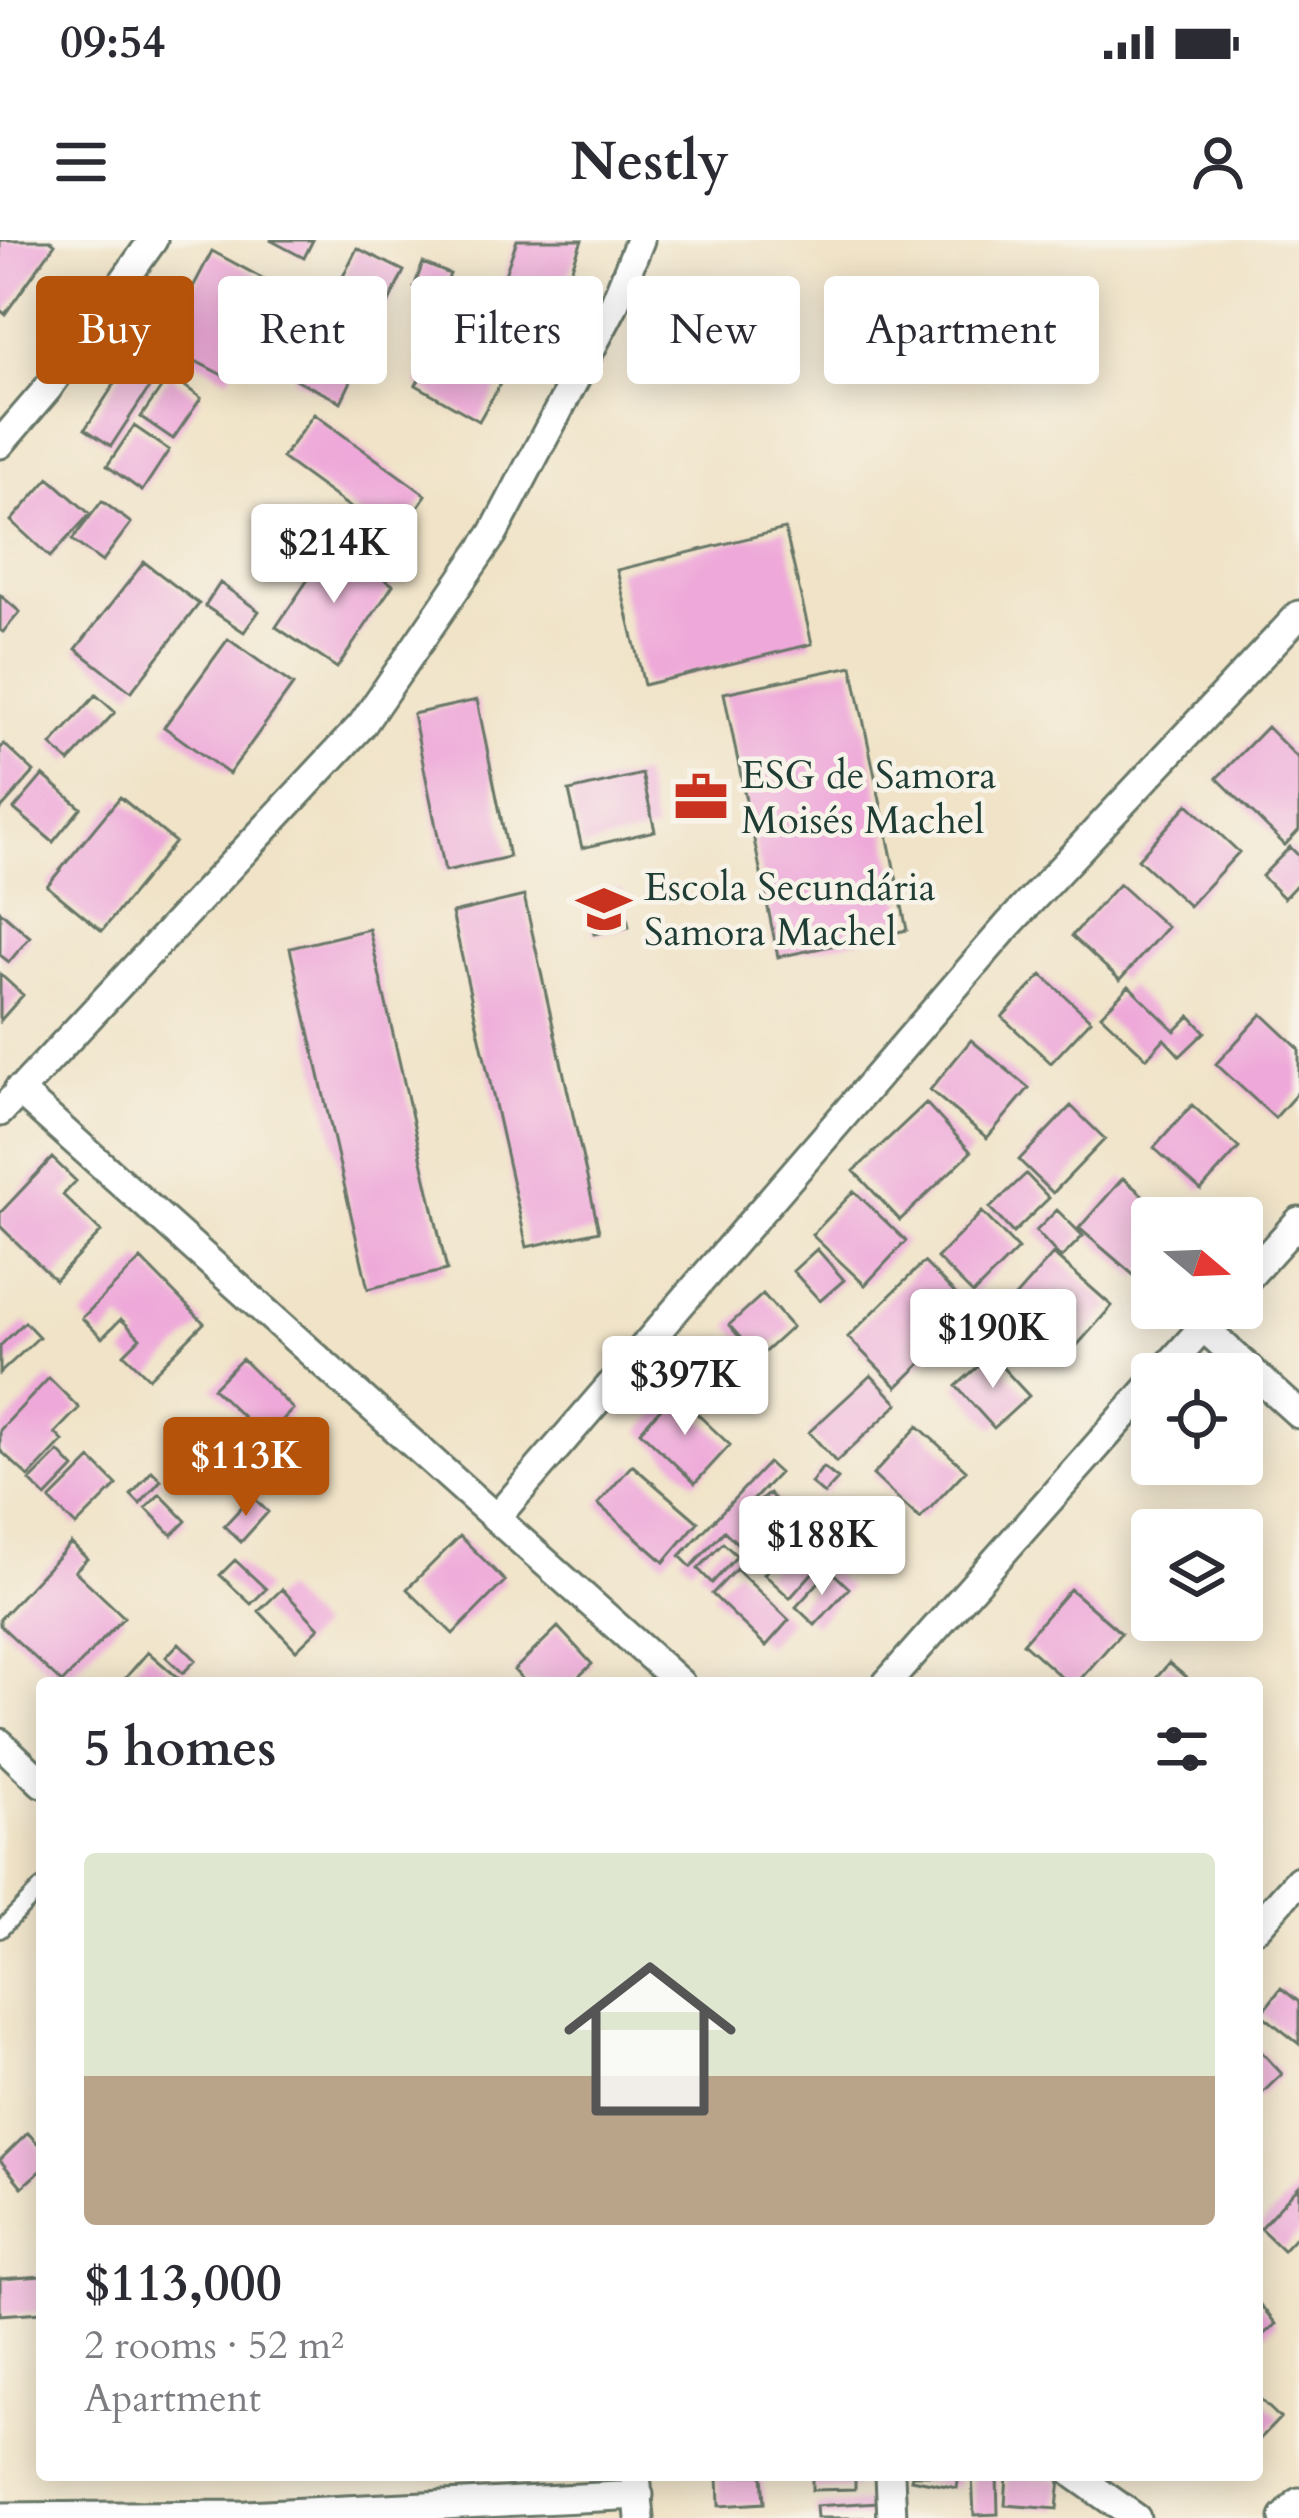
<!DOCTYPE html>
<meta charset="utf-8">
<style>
:root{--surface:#fff;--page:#f7f7f7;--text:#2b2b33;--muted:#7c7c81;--accent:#b45309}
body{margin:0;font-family:Cardo,serif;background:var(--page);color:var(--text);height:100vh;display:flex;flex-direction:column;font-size:45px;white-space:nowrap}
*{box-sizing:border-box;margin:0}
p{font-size:39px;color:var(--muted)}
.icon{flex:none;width:66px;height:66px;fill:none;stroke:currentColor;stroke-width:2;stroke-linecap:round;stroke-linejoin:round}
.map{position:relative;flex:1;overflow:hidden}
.drawer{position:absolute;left:36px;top:1437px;width:1227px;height:804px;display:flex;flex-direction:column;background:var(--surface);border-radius:12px;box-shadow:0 6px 30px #0003}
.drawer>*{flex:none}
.guide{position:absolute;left:36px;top:36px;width:1227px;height:108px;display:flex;gap:24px}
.needle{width:78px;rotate:109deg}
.tools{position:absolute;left:1131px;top:957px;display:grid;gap:24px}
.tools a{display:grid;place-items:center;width:132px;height:132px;border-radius:12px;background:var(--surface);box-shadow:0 6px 30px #0003;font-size:60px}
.price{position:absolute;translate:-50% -102px;padding:0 27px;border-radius:12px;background:#fff;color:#222;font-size:39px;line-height:78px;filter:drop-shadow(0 3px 6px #0008)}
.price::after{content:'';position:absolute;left:50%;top:72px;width:36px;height:27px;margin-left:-18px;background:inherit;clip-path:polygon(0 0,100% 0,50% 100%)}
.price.current{background:var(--accent);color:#fff}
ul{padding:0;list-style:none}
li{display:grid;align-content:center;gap:24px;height:636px;padding:0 48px}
li span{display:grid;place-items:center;height:372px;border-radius:12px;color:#555}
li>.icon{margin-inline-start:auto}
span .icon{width:216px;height:216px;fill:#fffc;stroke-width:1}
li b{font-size:51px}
h2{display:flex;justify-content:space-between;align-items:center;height:144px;padding:0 48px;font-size:51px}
.pill{padding:0 42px;border-radius:12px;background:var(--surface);box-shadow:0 6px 30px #0003;font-size:42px;line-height:108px}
.pill.current{background:var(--accent);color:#fff}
.status{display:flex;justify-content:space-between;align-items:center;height:84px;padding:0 60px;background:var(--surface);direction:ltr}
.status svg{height:33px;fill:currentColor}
header{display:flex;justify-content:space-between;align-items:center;height:156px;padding:0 48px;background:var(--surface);font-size:54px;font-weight:700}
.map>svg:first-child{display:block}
.building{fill:#eea8d9}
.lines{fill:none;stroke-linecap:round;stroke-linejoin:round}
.lane-casing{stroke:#687767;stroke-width:20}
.street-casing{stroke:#687767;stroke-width:33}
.lane{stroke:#fff;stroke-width:14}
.street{stroke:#fff;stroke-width:27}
.labels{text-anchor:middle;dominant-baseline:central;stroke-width:9;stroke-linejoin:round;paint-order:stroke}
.poi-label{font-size:39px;fill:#1f3d34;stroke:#f7f3e8;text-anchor:start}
</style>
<div class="status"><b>09:54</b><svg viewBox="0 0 49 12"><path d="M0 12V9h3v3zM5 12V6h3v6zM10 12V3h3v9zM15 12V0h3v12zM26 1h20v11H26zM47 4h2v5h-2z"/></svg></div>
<header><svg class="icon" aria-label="menu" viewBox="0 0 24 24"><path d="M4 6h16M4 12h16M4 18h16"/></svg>Nestly<svg class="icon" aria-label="person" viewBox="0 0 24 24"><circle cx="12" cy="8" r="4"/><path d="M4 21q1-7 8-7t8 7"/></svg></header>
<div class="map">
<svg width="1299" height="2278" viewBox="0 0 1299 2278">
<rect width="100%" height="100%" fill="#f7f3e8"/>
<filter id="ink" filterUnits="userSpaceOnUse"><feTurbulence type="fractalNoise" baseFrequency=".00833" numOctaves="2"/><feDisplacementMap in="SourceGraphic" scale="24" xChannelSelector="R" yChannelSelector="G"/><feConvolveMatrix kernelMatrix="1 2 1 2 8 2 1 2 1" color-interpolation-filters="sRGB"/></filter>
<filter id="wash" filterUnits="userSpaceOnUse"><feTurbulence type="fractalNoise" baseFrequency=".004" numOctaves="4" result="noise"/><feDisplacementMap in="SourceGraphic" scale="48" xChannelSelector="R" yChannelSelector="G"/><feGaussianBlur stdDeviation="2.7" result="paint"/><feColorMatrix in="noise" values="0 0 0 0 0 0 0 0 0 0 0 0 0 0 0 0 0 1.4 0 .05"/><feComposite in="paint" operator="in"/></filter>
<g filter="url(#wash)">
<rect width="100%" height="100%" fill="#f0e3c7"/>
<g id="blocks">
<!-- building -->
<path class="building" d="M0 0H50L55 4 5 74 0 70Z
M270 0H313L304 18Z
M517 0H582L559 63 502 43Z
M357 8 404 31 341 162 293 138Z
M212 11 277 46 228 138 163 104Z
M423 23 450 34 441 57 414 47Z
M466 57 529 93 479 181 416 145Z
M129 122 155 139 111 206 85 189Z
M170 135 201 158 173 199 141 177Z
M314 174 426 255 395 300 282 218Z
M134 186 169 210 142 251 107 226Z
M49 238 90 274 50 317 11 281Z
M102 261 131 283 102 322 72 300Z
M785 289 812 404 644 445 617 330Z
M332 304 393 345 337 428 276 387Z
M144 322 199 364 131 452 76 409Z
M220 343 259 371 244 392 205 366Z
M0 355 20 372 3 392 0 390Z
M228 399 293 445 229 534 164 487Z
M852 426 907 690 778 717 724 453Z
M96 455 115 472 69 522 51 505Z
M477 460 509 617 445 631 413 474Z
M1267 487 1299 519V590L1285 605 1217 538Z
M4 504 34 532 0 570V509Z
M642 534 655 591 582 608 569 551Z
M43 535 81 568 53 602 14 569Z
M120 557 175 602 102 691 47 646Z
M1188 564 1239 612 1189 666 1138 619Z
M1290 607 1299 616V642L1284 658 1262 636Z
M1119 644 1167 687 1120 740 1072 696Z
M621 648 629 687 594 694 586 655Z
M524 656 599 991 527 1007 452 673Z
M0 671 30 697 9 722 0 715Z
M369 689 447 1030 368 1049 290 708Z
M0 734 23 755 0 781Z
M1042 735 1091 780 1051 823 1002 777Z
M1129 746 1175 791 1190 776 1205 792 1180 816 1164 799 1147 818 1101 775Z
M1262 774 1299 809V851L1275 878 1216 824Z
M971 800 1029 848 987 898 930 850Z
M926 863 971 912 900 980 854 931Z
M1192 865 1239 908 1201 950 1154 908Z
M1071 866 1105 899 1053 953 1019 920Z
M52 918 76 941 63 955 101 992 55 1040 0 986V973Z
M1026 934 1049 958 1013 993 990 968Z
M1123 938 1169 978H1152V1020L1137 1038 1079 988Z
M854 951 906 1001 865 1045 812 995Z
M1057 970 1083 996 1061 1018 1036 991Z
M982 972 1018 1009 973 1054 937 1018Z
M817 1009 844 1040 820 1061 793 1031Z
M1053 1014 1112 1066 1066 1118 1007 1066Z
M141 1019 204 1083 149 1138 124 1114 140 1098 121 1079 102 1098 82 1078Z
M924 1022 973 1072 897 1147 848 1097Z
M763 1054 792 1087 758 1118 729 1085Z
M25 1082 39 1097 0 1133V1106Z
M991 1115 1029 1156 994 1188 956 1146Z
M242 1119 293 1169 265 1198 213 1148Z
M871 1135 898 1164 836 1222 809 1192Z
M49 1138 79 1168 55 1193 63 1201 29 1237 0 1210V1190Z
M675 1153 730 1205 695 1243 640 1191Z
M918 1186 966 1230 920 1279 873 1235Z
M59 1212 74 1228 46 1257 30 1241Z
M91 1219 117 1245 76 1286 50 1260Z
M768 1223 779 1233 742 1272 774 1301 756 1321 724 1291 691 1327 680 1316Z
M632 1225 698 1282 664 1322 598 1264Z
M823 1227 838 1239 824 1254 811 1243Z
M152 1231 161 1240 140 1264 131 1255Z
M769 1253 782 1267 762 1286 749 1271Z
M160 1254 186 1281 172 1295 146 1268Z
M252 1256 268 1272 241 1302 224 1286Z
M460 1296 505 1341 453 1394 407 1349Z
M796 1298 822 1322 790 1358 764 1334Z
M71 1303 87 1319 75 1331 124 1377 62 1443 0 1385V1379Z
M723 1303 737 1316 712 1343 698 1329Z
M235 1320 266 1349 251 1364 220 1335Z
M736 1329 789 1380 766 1406 712 1354Z
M830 1330 849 1348 815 1385 796 1367Z
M282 1349 319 1388 296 1410 259 1371Z
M1070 1349 1121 1393 1077 1443H1068L1023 1403Z
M558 1387 592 1424 572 1443H526L514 1430Z
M179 1403 196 1420 183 1433 166 1417Z
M148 1412 184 1443H121Z
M1169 1423 1187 1438 1183 1443H1152Z
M1281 1748 1299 1762V1804L1261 1774Z
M1257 1807 1282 1834 1257 1858Z
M28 1893 42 1908V1929L22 1947 0 1920Z
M1299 1946V1993L1283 2010 1260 1988Z
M42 2036V2072L0 2075V2039Z
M1257 2061 1276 2084 1257 2100Z
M1257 2156 1280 2178 1257 2202Z
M718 2235H762L764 2263 719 2266Z
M812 2235H855V2249L812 2250Z
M912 2235H959L957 2248 911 2239Z
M972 2235H997L998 2274 974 2275Z
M1007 2235 1060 2239 1057 2269 1005 2265Z
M877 2262V2278H817L816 2266Z"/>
</g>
</g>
<g filter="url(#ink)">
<use href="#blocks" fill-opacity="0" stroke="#687767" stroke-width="3"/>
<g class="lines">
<defs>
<path id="lane" d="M0 1690 42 1647"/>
<path id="street" d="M0 204 48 148 153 0
M18 850 680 1443
M0 872 362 485 493 294 613 67 640 0
M1242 1044 1299 981
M1203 1087 1299 1174
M1161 1134 1220 1068
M496 1278 1008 685 1299 375
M887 1443 1152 1144
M0 1503 42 1543
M1257 1687 1299 1640
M636 2235 640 2278
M890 2235 892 2278
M1075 2235 1136 2278
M0 2277 246 2275 639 2255
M1284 2278 1299 2262"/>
</defs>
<!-- lane casing -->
<use href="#lane" class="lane-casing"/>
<!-- street casing -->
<use href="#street" class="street-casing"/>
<!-- lane -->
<use href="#lane" class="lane"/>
<!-- street -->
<use href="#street" class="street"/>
</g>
</g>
<!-- icons -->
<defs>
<symbol id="office-bare" viewBox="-9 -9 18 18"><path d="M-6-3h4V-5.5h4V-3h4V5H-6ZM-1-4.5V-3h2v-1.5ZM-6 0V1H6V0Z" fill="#c8321e" stroke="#f7f3e8" stroke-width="2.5" paint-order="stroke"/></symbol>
<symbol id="school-bare" viewBox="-9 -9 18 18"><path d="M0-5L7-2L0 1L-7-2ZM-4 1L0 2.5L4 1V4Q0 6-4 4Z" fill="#c8321e" stroke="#f7f3e8" stroke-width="2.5" paint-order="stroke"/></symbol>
</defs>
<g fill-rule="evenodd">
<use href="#office-bare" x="663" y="519" width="76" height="76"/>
<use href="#school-bare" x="566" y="631" width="76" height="76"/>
</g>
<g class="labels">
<!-- poi labels -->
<g class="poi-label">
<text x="741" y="535">ESG de Samora<tspan x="741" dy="45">Moisés Machel</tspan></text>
<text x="644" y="647">Escola Secundária<tspan x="644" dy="45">Samora Machel</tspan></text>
</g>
</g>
</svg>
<div class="tools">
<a><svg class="needle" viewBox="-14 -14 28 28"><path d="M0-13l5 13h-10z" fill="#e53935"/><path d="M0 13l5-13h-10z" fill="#7c7c81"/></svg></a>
<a><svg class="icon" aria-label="locate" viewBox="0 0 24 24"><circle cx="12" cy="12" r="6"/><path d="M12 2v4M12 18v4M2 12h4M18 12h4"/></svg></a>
<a><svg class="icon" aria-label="layers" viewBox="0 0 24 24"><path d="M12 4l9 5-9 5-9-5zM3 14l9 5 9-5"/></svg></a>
</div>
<b class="price" style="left:334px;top:366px">$214K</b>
<b class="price" style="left:993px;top:1151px">$190K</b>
<b class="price" style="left:685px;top:1198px">$397K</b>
<b class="price current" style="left:246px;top:1279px">$113K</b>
<b class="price" style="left:822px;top:1358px">$188K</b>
<div class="guide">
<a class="pill current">Buy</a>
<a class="pill">Rent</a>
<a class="pill">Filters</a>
<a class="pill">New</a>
<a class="pill">Apartment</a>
</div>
<section class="drawer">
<h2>5 homes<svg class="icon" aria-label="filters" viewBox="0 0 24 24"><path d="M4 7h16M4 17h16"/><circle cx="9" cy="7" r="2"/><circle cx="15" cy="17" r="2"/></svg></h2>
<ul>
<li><span style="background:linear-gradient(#dfe7d0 60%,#b9a48a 0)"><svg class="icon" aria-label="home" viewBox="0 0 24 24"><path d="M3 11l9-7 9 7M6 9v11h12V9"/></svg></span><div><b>$113,000</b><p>2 rooms · 52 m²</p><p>Apartment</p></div></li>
</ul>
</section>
</div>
